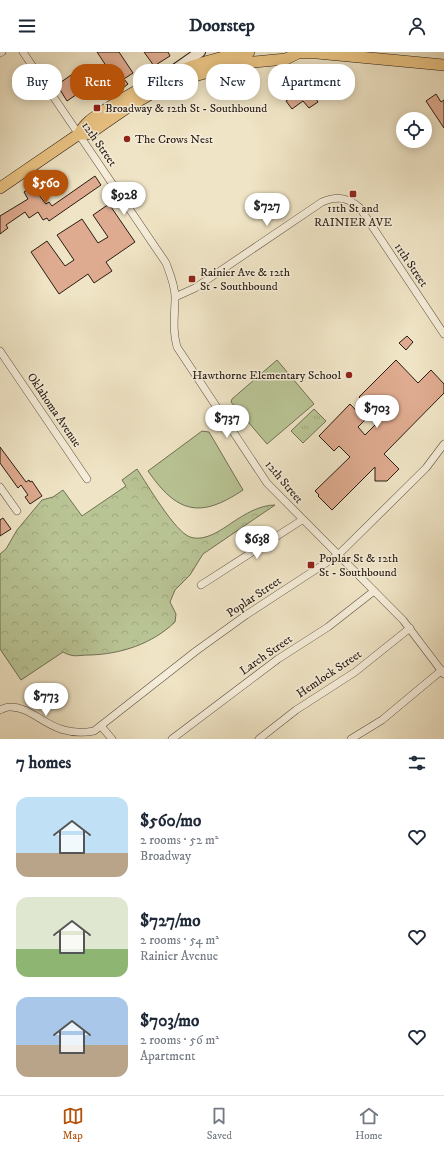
<!DOCTYPE html>
<meta charset="utf-8">
<style>
:root{--surface:#fff;--page:#f6f6f7;--text:#1f2937;--muted:#747a83;--line:#e0e1e3;--accent:#b45309}
body{margin:0;font-family:"IM FELL DW Pica",serif;background:var(--page);color:var(--text);height:100vh;display:flex;flex-direction:column;font-size:15px;white-space:nowrap}
*{box-sizing:border-box;margin:0}
p{font-size:13px;color:var(--muted)}
.icon{flex:none;width:22px;height:22px;fill:none;stroke:currentColor;stroke-width:2;stroke-linecap:round;stroke-linejoin:round}
.map{position:relative;height:687px;overflow:hidden}
.side{display:flex;flex-direction:column;background:var(--surface);flex:1}
.side>*{flex:none}
.top-card{position:absolute;left:12px;top:12px;width:420px;height:36px;display:flex;gap:8px}
.fabs{position:absolute;left:396px;top:60px;display:grid;gap:8px}
.fabs a{display:grid;place-items:center;width:36px;height:36px;border-radius:50%;background:var(--surface);box-shadow:0 2px 10px #0003;font-size:20px}
.price{position:absolute;translate:-50% -34px;padding:0 9px;border-radius:14px;background:#fff;color:#222;font-size:13px;line-height:26px;filter:drop-shadow(0 1px 2px #0008)}
.price::after{content:'';position:absolute;left:50%;top:24px;width:12px;height:9px;margin-left:-6px;background:inherit;clip-path:polygon(0 0,100% 0,50% 100%)}
.price.on{background:var(--accent);color:#fff}
ul{padding:0;list-style:none}
li{display:flex;align-items:center;gap:12px;height:100px;padding:0 16px}
li span{display:grid;place-items:center;flex:none;width:112px;height:80px;border-radius:12px;color:#555}
li>.icon{margin-inline-start:auto}
span .icon{width:48px;height:48px;fill:#fffc;stroke-width:1}
li b{font-size:17px}
h2{display:flex;justify-content:space-between;align-items:center;height:48px;padding:0 16px;font-size:17px}
.pill{padding:0 14px;border-radius:16px;background:var(--surface);box-shadow:0 2px 10px #0003;font-size:14px;line-height:36px}
.pill.on{background:var(--accent);color:#fff}
header{display:flex;justify-content:space-between;align-items:center;height:52px;padding:0 16px;background:var(--surface);font-size:18px;font-weight:800}
.tab-bar{display:flex;justify-content:space-around;align-items:center;height:56px;border-top:1px solid var(--line);background:var(--surface);font-size:11px;color:var(--muted)}
.tab-bar a{display:grid;justify-items:center;gap:2px}
.tab-bar .on{color:var(--accent)}
.map>svg:first-child{display:block}
.green{fill:#b9c495;stroke:#707054}
.forest{fill:url(#forest-crowns);stroke:#707054}
.park{fill:url(#park-tufts);stroke:#707054}
.building{fill:#dfab90;stroke:#281c12}
.lines{fill:none;stroke-linecap:round;stroke-linejoin:round}
.street-casing{stroke:#5a4e3f;stroke-width:8}
.secondary-casing{stroke:#281c12;stroke-width:12}
.primary-casing{stroke:#281c12;stroke-width:12}
.street{stroke:#f5edd9;stroke-width:7}
.secondary{stroke:#f5edd9;stroke-width:10}
.primary{stroke:#e8c282;stroke-width:11}
.poi-dot{fill:#8f2418;stroke:#f5edd9;stroke-width:1.5}
.labels{text-anchor:middle;dominant-baseline:central;stroke-width:3;stroke-linejoin:round;paint-order:stroke}
.poi-label{font-size:12px;fill:#281c12;stroke:#f5edd9;text-anchor:start}
.street-label{font-size:12px;fill:#281c12;stroke:#f5edd9}
</style>
<header><svg class="icon" aria-label="menu" viewBox="0 0 24 24"><path d="M4 6h16M4 12h16M4 18h16"/></svg>Doorstep<svg class="icon" aria-label="person" viewBox="0 0 24 24"><circle cx="12" cy="8" r="4"/><path d="M4 21q1-7 8-7t8 7"/></svg></header>
<div class="map">
<svg width="444" height="687" viewBox="0 0 444 687">
<defs>
<pattern id="forest-crowns" width="20" height="18" patternUnits="userSpaceOnUse"><rect width="20" height="18" fill="#b9c495"/><path d="M2 6a3 3 0 1 1 6 0M12 15a3 3 0 1 1 6 0" fill="none" stroke="#9fa87f"/></pattern>
<pattern id="park-tufts" width="24" height="20" patternUnits="userSpaceOnUse"><rect width="24" height="20" fill="#b9c495"/><path d="M3 7l-1-3M5 7V3M7 7l1-3M15 17l-1-3M17 17v-4M19 17l1-3" fill="none" stroke="#9fa87f"/></pattern>
</defs>
<rect width="100%" height="100%" fill="#efe4c5"/>
<filter id="stains"><feTurbulence type="fractalNoise" baseFrequency=".005" numOctaves="4"/><feColorMatrix values="0 0 0 0 .2 0 0 0 0 .09 0 0 0 0 .02 0 0 0 .5 -.17"/></filter>
<radialGradient id="worn" r=".72"><stop offset=".6" stop-color="#630" stop-opacity="0"/><stop offset="1" stop-color="#630" stop-opacity=".3"/></radialGradient>
<!-- green -->
<path class="green" d="M277 308 314 352 267 392 231 350 232 347Z
M202 379 209 380 243 438C200 467 177 461 148 419Z"/>
<!-- forest -->
<path class="forest" d="M137 417C147 432 175 480 190 485 205 490 221 478 233 470 245 462 260 453 275 453L203 502 190 523 175 538 170 550 176 562 175 570C152 592 121 602 90 603 77 603 74 606 63 600L21 628 0 597V502L6 497 17 478 42 448 53 445 63 438 82 464 126 434 122 428Z"/>
<!-- park -->
<path class="park" d="M314 357 326 369 303 391 291 379Z"/>
<!-- building -->
<path class="building" d="M97 0H119L133 21 124 27 128 32 123 36 119 31 118 32Z
M144 0H168L170 4 154 14Z
M81 16 92 32 67 49 57 33Z
M297 19 318 50 309 56 303 49 292 57 286 49 289 47 275 25 274 21Z
M436 42 441 50 444 48V76L426 49Z
M95 124 101 133 49 169 47 166 43 168 38 160 29 166 25 160 6 173 8 176 0 182V164L28 147 24 140 36 132 42 141 39 143 46 152 49 150 52 154Z
M109 152 135 190 106 210 112 219 94 231 88 222 59 242 31 200 47 189 65 214 74 208 57 183 82 167 98 191 108 185 93 163Z
M407 284 413 290 406 298 399 291Z
M396 308 418 331 431 318 444 332V341L384 402 399 417 387 429H375V415L332 458 318 444 319 443 315 439 350 405 339 394 334 399 319 384 350 352 365 368 358 375 365 383 381 367 359 345Z
M0 395 26 430 29 428 30 430 32 429 42 444 30 452 25 445 28 443 21 433 18 436 0 411Z
M3 466 11 477 0 484V468Z"/>
<g class="lines">
<defs>
<path id="street" d="M23 0 166 211C170 222 175 233 175 245 175 263 172 277 177 295L267 431 403 568 444 622
M0 1 2 0
M175 245 195 236 322 150C337 144 348 145 360 156L444 282
M0 299 87 427
M0 435 17 459
M201 533 302 468
M0 658C2 657 6 655 9 655 37 654 49 687 94 679L196 599 246 563 338 503 426 416 444 392
M101 674 112 687
M172 687 278 607 328 575 374 539
M259 687 296 658 355 620 410 576
M351 687 382 668 442 618"/>
<path id="secondary" d="M173 19 200 0"/>
<path id="primary" d="M79 82H89L128 55 149 43 198 23 242 11 286 7 298 1H317L444 13
M0 136 79 82C85 70 96 64 108 56 151 28 198 8 249 0"/>
</defs>
<!-- street casing -->
<use href="#street" class="street-casing"/>
<!-- secondary casing -->
<use href="#secondary" class="secondary-casing"/>
<!-- primary casing -->
<use href="#primary" class="primary-casing"/>
<!-- street -->
<use href="#street" class="street"/>
<!-- secondary -->
<use href="#secondary" class="secondary"/>
<!-- primary -->
<use href="#primary" class="primary"/>
</g>
<!-- markers -->
<g class="poi-dot">
<rect x="93" y="52" width="8" height="8" rx="2"/>
<circle cx="127" cy="87" r="4"/>
<rect x="349" y="138" width="8" height="8" rx="2"/>
<rect x="188" y="223" width="8" height="8" rx="2"/>
<circle cx="349" cy="323" r="4"/>
<rect x="307" y="509" width="8" height="8" rx="2"/>
</g>
<g class="labels">
<!-- poi labels -->
<g class="poi-label">
<text x="105" y="56">Broadway &amp; 12th St - Southbound</text>
<text x="135" y="87">The Crows Nest</text>
<text x="353" y="156" text-anchor="middle">11th St and<tspan x="353" dy="14">RAINIER AVE</tspan></text>
<text x="200" y="220">Rainier Ave &amp; 12th<tspan x="200" dy="14">St - Southbound</tspan></text>
<text x="341" y="323" text-anchor="end">Hawthorne Elementary School</text>
<text x="319" y="506">Poplar St &amp; 12th<tspan x="319" dy="14">St - Southbound</tspan></text>
</g>
<!-- street labels -->
<g class="street-label">
<text transform="translate(99 92) rotate(55)">12th Street</text>
<text transform="translate(411 213) rotate(56)">11th Street</text>
<text transform="translate(54 358) rotate(56)">Oklahoma Avenue</text>
<text transform="translate(284 430) rotate(50)">12th Street</text>
<text transform="translate(254 545) rotate(-34)">Poplar Street</text>
<text transform="translate(266 603) rotate(-35)">Larch Street</text>
<text transform="translate(329 622) rotate(-34)">Hemlock Street</text>
</g>
</g>
<rect width="100%" height="100%" filter="url(#stains)"/>
<rect width="100%" height="100%" fill="url(#worn)"/>
</svg>
<div class="fabs">
<a><svg class="icon" aria-label="locate" viewBox="0 0 24 24"><circle cx="12" cy="12" r="6"/><path d="M12 2v4M12 18v4M2 12h4M18 12h4"/></svg></a>
</div>
<b class="price on" style="left:46px;top:152px">$560</b>
<b class="price" style="left:124px;top:164px">$928</b>
<b class="price" style="left:267px;top:175px">$727</b>
<b class="price" style="left:377px;top:377px">$703</b>
<b class="price" style="left:227px;top:387px">$737</b>
<b class="price" style="left:257px;top:508px">$638</b>
<b class="price" style="left:46px;top:665px">$773</b>
<div class="top-card">
<a class="pill">Buy</a>
<a class="pill on">Rent</a>
<a class="pill">Filters</a>
<a class="pill">New</a>
<a class="pill">Apartment</a>
</div>
</div>
<section class="side">
<h2>7 homes<svg class="icon" aria-label="filters" viewBox="0 0 24 24"><path d="M4 7h16M4 17h16"/><circle cx="9" cy="7" r="2"/><circle cx="15" cy="17" r="2"/></svg></h2>
<ul>
<li><span style="background:linear-gradient(#bfe0f5 70%,#b9a48a 0)"><svg class="icon" aria-label="home" viewBox="0 0 24 24"><path d="M3 11l9-7 9 7M6 9v11h12V9"/></svg></span><div><b>$560/mo</b><p>2 rooms · 52 m²</p><p>Broadway</p></div><svg class="icon" aria-label="heart" viewBox="0 0 24 24"><path d="M12 20l-8-8c-3-5 5-10 8-4 3-6 11-1 8 4z"/></svg></li>
<li><span style="background:linear-gradient(#dfe7d0 65%,#8fb573 0)"><svg class="icon" aria-label="home" viewBox="0 0 24 24"><path d="M3 11l9-7 9 7M6 9v11h12V9"/></svg></span><div><b>$727/mo</b><p>2 rooms · 54 m²</p><p>Rainier Avenue</p></div><svg class="icon" aria-label="heart" viewBox="0 0 24 24"><path d="M12 20l-8-8c-3-5 5-10 8-4 3-6 11-1 8 4z"/></svg></li>
<li><span style="background:linear-gradient(#a9c7e8 60%,#b9a48a 0)"><svg class="icon" aria-label="home" viewBox="0 0 24 24"><path d="M3 11l9-7 9 7M6 9v11h12V9"/></svg></span><div><b>$703/mo</b><p>2 rooms · 56 m²</p><p>Apartment</p></div><svg class="icon" aria-label="heart" viewBox="0 0 24 24"><path d="M12 20l-8-8c-3-5 5-10 8-4 3-6 11-1 8 4z"/></svg></li>
</ul>
</section>
<nav class="tab-bar">
<a class="on"><svg class="icon" aria-label="map" viewBox="0 0 24 24"><path d="M3 6l6-2 6 2 6-2v14l-6 2-6-2-6 2zM9 4v14M15 6v14"/></svg>Map</a>
<a><svg class="icon" aria-label="saved" viewBox="0 0 24 24"><path d="M7 4h10v16l-5-4-5 4z"/></svg>Saved</a>
<a><svg class="icon" aria-label="home" viewBox="0 0 24 24"><path d="M3 11l9-7 9 7M6 9v11h12V9"/></svg>Home</a>
</nav>
